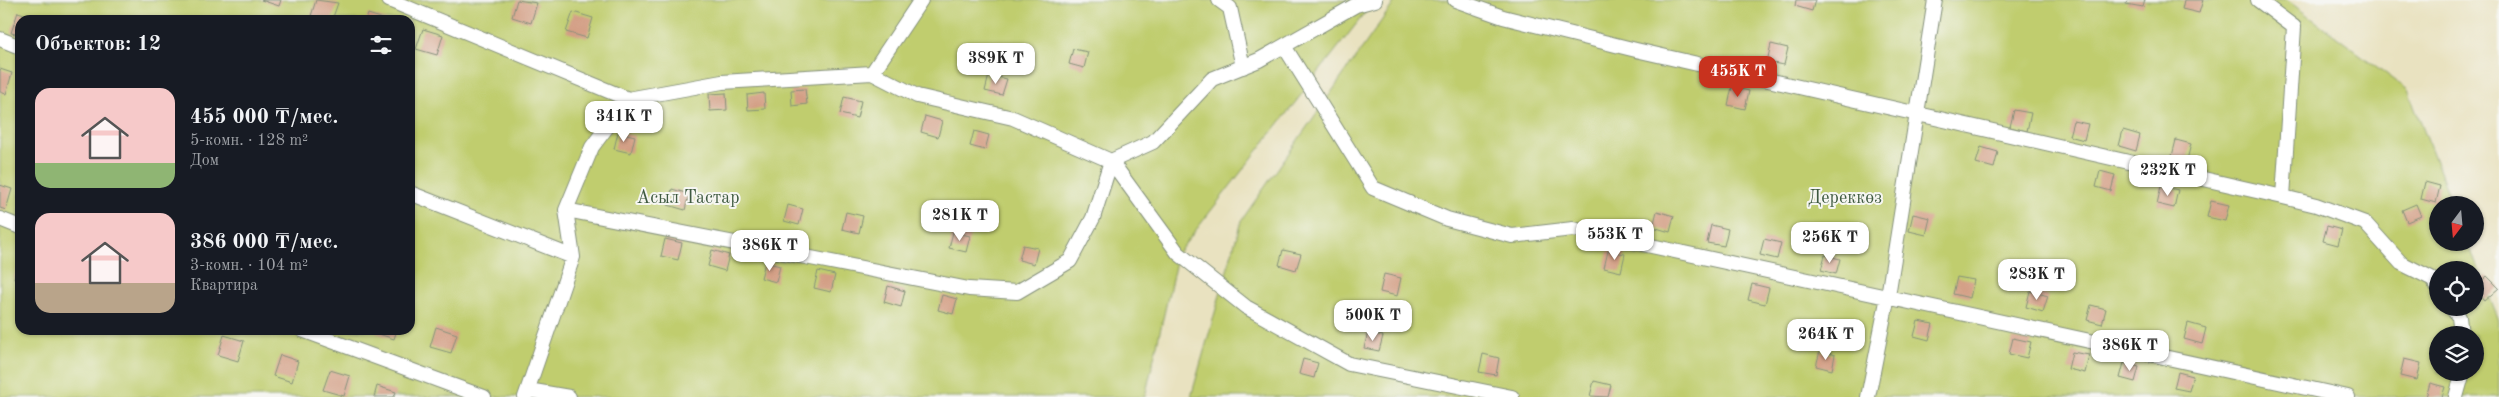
<!DOCTYPE html>
<html lang="ru">
<meta charset="utf-8">
<style>
:root{--surface:#171b24;--page:#242831;--text:#f1f3f6;--muted:#9ea1a6;--accent:#c8321e}
body{margin:0;font-family:"Old Standard TT",serif;background:var(--page);color:var(--text);height:100vh;display:flex;flex-direction:column;font-size:19px;white-space:nowrap}
*{box-sizing:border-box;margin:0}
p{font-size:16px;color:var(--muted)}
.icon{flex:none;width:28px;height:28px;fill:none;stroke:currentColor;stroke-width:2;stroke-linecap:round;stroke-linejoin:round}
.map{position:relative;flex:1;overflow:hidden}
.details{position:absolute;left:15px;top:15px;width:400px;height:320px;display:flex;flex-direction:column;background:var(--surface);border-radius:15px;box-shadow:0 1px 4px #0004}
.details>*{flex:none}
.needle{width:32px;rotate:196deg}
.buttons{position:absolute;left:2429px;top:196px;display:grid;gap:10px}
.buttons a{display:grid;place-items:center;width:55px;height:55px;border-radius:50%;background:var(--surface);box-shadow:0 1px 4px #0004;font-size:25px}
.price{position:absolute;translate:-50% -42px;padding:0 11px;border-radius:10px;background:#fff;color:#222;font-size:16px;line-height:32px;filter:drop-shadow(0 1px 2px #0008)}
.price::after{content:'';position:absolute;left:50%;top:30px;width:15px;height:11px;margin-left:-8px;background:inherit;clip-path:polygon(0 0,100% 0,50% 100%)}
.price.on{background:var(--accent);color:#fff}
ul{padding:0;list-style:none}
li{display:flex;align-items:center;gap:15px;height:125px;padding:0 20px}
li span{display:grid;place-items:center;flex:none;width:140px;height:100px;border-radius:15px;color:#555}
li>.icon{margin-inline-start:auto}
span .icon{width:60px;height:60px;fill:#fffc;stroke-width:1}
li b{font-size:21px}
h2{display:flex;justify-content:space-between;align-items:center;height:60px;padding:0 20px;font-size:21px}
.map>svg:first-child{display:block}
.green{fill:#c0cd6e;stroke:#708551;fill-rule:evenodd}
.building{fill:#d39e84}
.lines{fill:none;stroke-linecap:round;stroke-linejoin:round}
.minor-casing{stroke:#84907a;stroke-width:16}
.minor{stroke:#fff;stroke-width:14}
.labels{text-anchor:middle;dominant-baseline:central;stroke-width:4;stroke-linejoin:round;paint-order:stroke}
.park-label{font-size:18px;fill:#3f5a40;stroke:#f6f6f2}
</style>
<div class="map">
<svg width="2499" height="397" viewBox="0 0 2499 397">
<rect width="100%" height="100%" fill="#f6f6f2"/>
<filter id="ink" filterUnits="userSpaceOnUse"><feTurbulence type="fractalNoise" baseFrequency=".02" numOctaves="2"/><feDisplacementMap in="SourceGraphic" scale="10" xChannelSelector="R" yChannelSelector="G"/><feConvolveMatrix kernelMatrix="1 2 1 2 8 2 1 2 1" color-interpolation-filters="sRGB"/></filter>
<filter id="wash" filterUnits="userSpaceOnUse"><feTurbulence type="fractalNoise" baseFrequency=".0096" numOctaves="4" result="noise"/><feDisplacementMap in="SourceGraphic" scale="20" xChannelSelector="R" yChannelSelector="G"/><feGaussianBlur stdDeviation="1.12" result="paint"/><feColorMatrix in="noise" values="0 0 0 0 0 0 0 0 0 0 0 0 0 0 0 0 0 1.4 0 .05"/><feComposite in="paint" operator="in"/></filter>
<g filter="url(#wash)">
<rect width="100%" height="100%" fill="#e9e2c0"/>
<!-- green -->
<path class="green" d="M0 0H1375L1178 253 1145 397H0ZM20 20H410V330H20Z
M1396 0H2287L2408 90 2453 205H2438V242L2468 243 2499 320V397H1191L1241 221ZM2438 270H2475V308H2438ZM2438 335H2475V372H2438Z"/>
<g id="blocks">
<!-- building -->
<path class="building" d="M261 0H281L279 6Z
M316 0 338 3 332 20 311 16Z
M517 0 537 3 531 23 512 17Z
M1796 0H1815L1812 11 1795 6Z
M2127 0H2145L2143 7 2126 4Z
M2184 0H2203L2199 13 2182 9Z
M18 12 37 18 20 20V35L11 33Z
M573 12 593 18 587 38 566 32Z
M368 14 387 20H366Z
M423 29 443 35 437 55 416 49Z
M1771 44 1788 48 1784 65 1767 62Z
M1073 49 1088 52 1084 68 1069 64Z
M0 69 12 73 6 94 0 92Z
M989 75 1007 79 1002 95 985 91Z
M1732 87 1749 91 1745 109 1728 105Z
M805 89 807 104 792 106 791 90Z
M726 93 727 110 710 111 709 94Z
M764 93 765 109 748 110 747 95Z
M844 97 861 101 857 118 840 114Z
M2014 110 2031 113 2027 131 2010 127Z
M925 116 942 121 938 137 921 132Z
M2073 121 2088 124 2084 140 2069 136Z
M2123 130 2140 135 2136 151 2119 146Z
M974 131 989 135 985 150 970 146Z
M618 132 635 136 631 153 614 149Z
M2176 140 2191 144 2187 160 2172 156Z
M1981 147 1998 152 1994 168 1976 163Z
M2100 171 2115 175 2111 191 2096 187Z
M2425 182 2440 186 2436 203 2421 199Z
M0 185 12 189 6 210 0 208Z
M2161 186 2178 190 2174 208 2157 204Z
M672 189 689 194 685 210 668 205Z
M2211 201 2229 205 2225 221 2207 217Z
M2416 204 2421 216 2407 222 2402 210Z
M788 205 803 209 799 225 784 221Z
M1657 211 1674 216 1670 232 1653 227Z
M846 212 863 216 859 233 842 229Z
M1913 214 1930 218 1926 235 1909 231Z
M1711 225 1728 229 1724 246 1707 243Z
M2327 226 2342 230 2338 245 2323 241Z
M953 232 970 236 966 252 949 248Z
M665 239 682 243 678 260 661 256Z
M1764 239 1781 243 1777 259 1760 255Z
M1023 245 1038 248 1034 264 1019 260Z
M712 250 729 255 725 271 708 266Z
M1283 250 1301 254 1296 270 1279 265Z
M1608 251 1625 254 1621 272 1604 268Z
M1825 255 1840 259 1836 274 1821 270Z
M20 260V280L14 278Z
M765 262 780 266 776 282 761 278Z
M818 271 835 275 831 292 814 288Z
M1384 274 1401 278 1397 296 1380 292Z
M2487 276 2499 288 2484 301 2475 291V287Z
M1957 277 1974 280 1970 298 1953 294Z
M1752 284 1769 288 1765 304 1748 300Z
M888 286 905 291 901 307 884 302Z
M2030 291 2048 296 2043 312 2026 307Z
M942 295 957 299 953 314 938 310Z
M2091 305 2106 309 2102 324 2087 320Z
M1918 321 1933 324 1929 340 1914 336Z
M2188 323 2206 328 2202 344 2184 339Z
M436 327 457 334 451 353 430 347Z
M377 330H397L394 339 376 333Z
M1368 332 1383 336 1379 351 1364 348Z
M224 335 244 341 238 361 218 355Z
M2013 338 2031 342 2027 358 2009 354Z
M1820 351 1835 355 1832 370 1816 366Z
M2072 352 2089 355 2085 373 2068 369Z
M1483 354 1499 358 1496 375 1479 372Z
M280 355 298 361 292 382 273 376Z
M1303 359 1318 363 1314 378 1299 374Z
M2404 359 2421 363 2417 380 2400 376Z
M2124 363 2139 367 2135 382 2120 378Z
M330 370 350 376 344 396 323 390Z
M2178 372 2193 376 2189 391 2174 388Z
M1594 381 1611 385 1608 397 1590 396Z
M2430 383 2445 387 2442 397H2426Z
M377 386 396 392 394 397H374Z"/>
</g>
</g>
<g filter="url(#ink)">
<use href="#blocks" fill-opacity="0" stroke="#84907a" stroke-width="1"/>
<g class="lines">
<defs>
<path id="minor" d="M389 0 628 99
M1219 0 1230 8 1243 67
M1375 0 1356 5 1259 60 1212 79 1153 142 1111 161 1178 253 1246 307 1349 364 1512 397
M1455 0 1503 17 1636 50 2283 197
M2258 0 2294 27 2283 197 2316 205 2365 223 2401 263 2431 278 2438 287
M0 39 20 47
M1284 46 1373 188 1447 219 1512 236 1573 229 2348 397
M872 73 921 0
M410 193 573 257 566 210 592 147 628 99 722 82 872 73 917 96 1013 118 1111 161 1093 218 1070 261 1017 292 969 289 566 210
M0 219 20 227
M2452 308 2459 317 2461 335
M302 330 484 397
M528 390 569 397
M525 397 573 257
M1868 397 1888 296 1935 0
M2456 397 2463 372"/>
</defs>
<!-- minor casing -->
<use href="#minor" class="minor-casing"/>
<!-- minor -->
<use href="#minor" class="minor"/>
</g>
</g>
<g class="labels">
<!-- park labels -->
<g class="park-label">
<text x="688" y="198">Асыл Тастар</text>
<text x="1845" y="198">Дереккөз</text>
</g>
</g>
</svg>
<div class="buttons">
<a><svg class="needle" viewBox="-14 -14 28 28"><path d="M0-13l5 13h-10z" fill="#e53935"/><path d="M0 13l5-13h-10z" fill="#9ea1a6"/></svg></a>
<a><svg class="icon" aria-label="locate" viewBox="0 0 24 24"><circle cx="12" cy="12" r="6"/><path d="M12 2v4M12 18v4M2 12h4M18 12h4"/></svg></a>
<a><svg class="icon" aria-label="layers" viewBox="0 0 24 24"><path d="M12 4l9 5-9 5-9-5zM3 14l9 5 9-5"/></svg></a>
</div>
<b class="price" style="left:996px;top:85px">389K ₸</b>
<b class="price on" style="left:1738px;top:98px">455K ₸</b>
<b class="price" style="left:624px;top:143px">341K ₸</b>
<b class="price" style="left:2168px;top:197px">232K ₸</b>
<b class="price" style="left:960px;top:242px">281K ₸</b>
<b class="price" style="left:1615px;top:261px">553K ₸</b>
<b class="price" style="left:1830px;top:264px">256K ₸</b>
<b class="price" style="left:770px;top:272px">386K ₸</b>
<b class="price" style="left:2037px;top:301px">283K ₸</b>
<b class="price" style="left:1373px;top:342px">500K ₸</b>
<b class="price" style="left:1826px;top:361px">264K ₸</b>
<b class="price" style="left:2130px;top:372px">386K ₸</b>
<section class="details">
<h2>Объектов: 12<svg class="icon" aria-label="filters" viewBox="0 0 24 24"><path d="M4 7h16M4 17h16"/><circle cx="9" cy="7" r="2"/><circle cx="15" cy="17" r="2"/></svg></h2>
<ul>
<li><span style="background:linear-gradient(#f6c9c9 75%,#8fb573 0)"><svg class="icon" aria-label="home" viewBox="0 0 24 24"><path d="M3 11l9-7 9 7M6 9v11h12V9"/></svg></span><div><b>455 000 ₸/мес.</b><p>5-комн. · 128 m²</p><p>Дом</p></div></li>
<li><span style="background:linear-gradient(#f6c9c9 70%,#b9a48a 0)"><svg class="icon" aria-label="home" viewBox="0 0 24 24"><path d="M3 11l9-7 9 7M6 9v11h12V9"/></svg></span><div><b>386 000 ₸/мес.</b><p>3-комн. · 104 m²</p><p>Квартира</p></div></li>
</ul>
</section>
</div>
